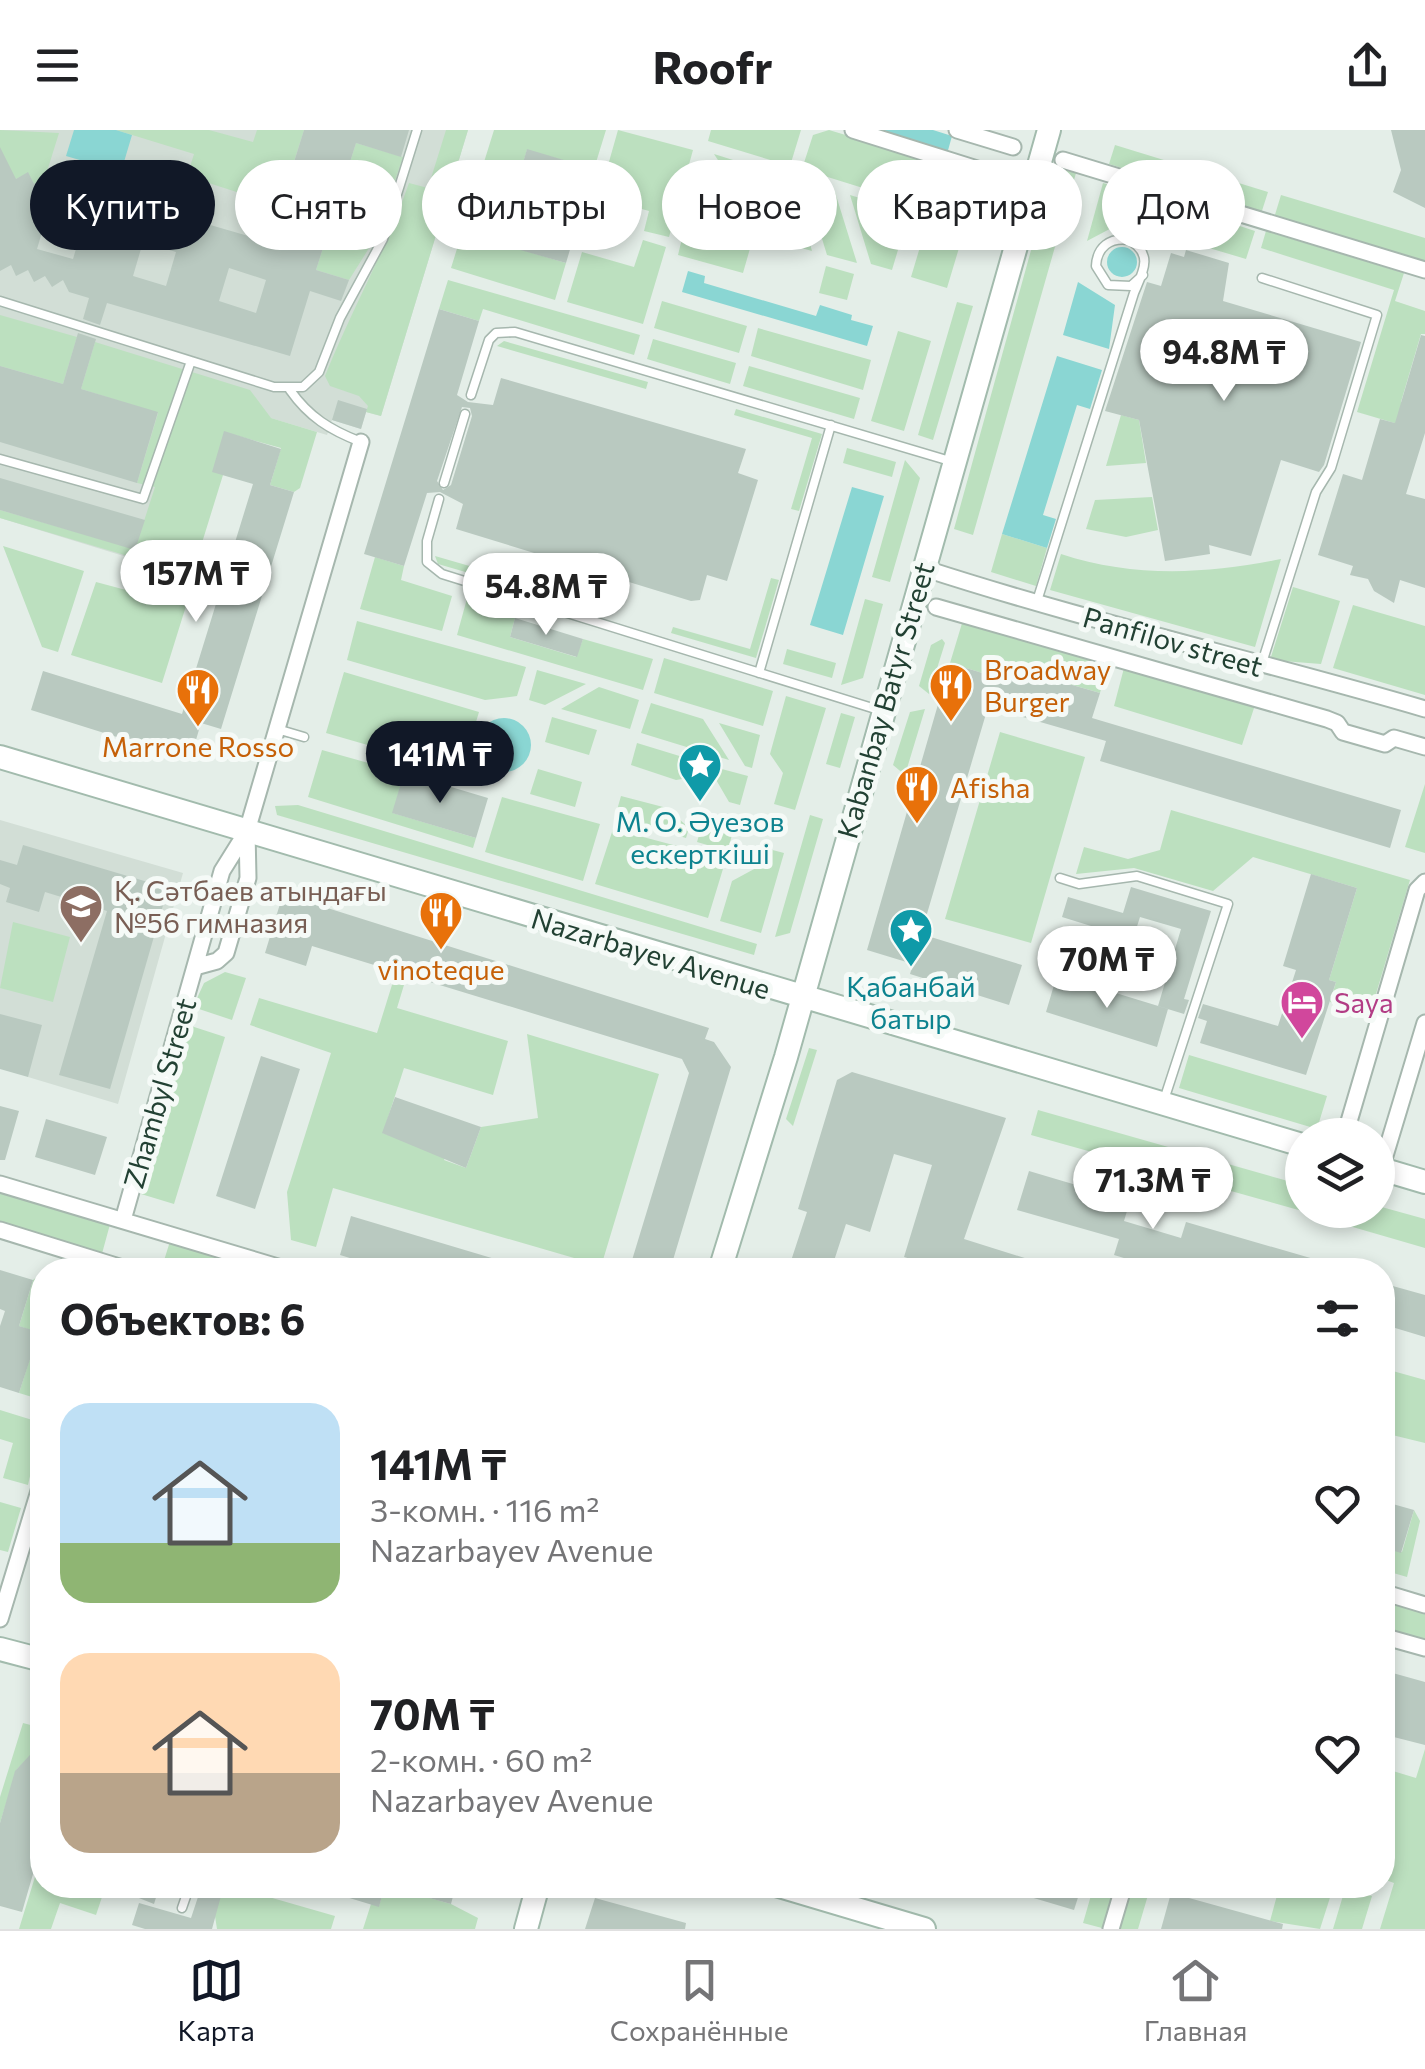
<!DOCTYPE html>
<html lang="ru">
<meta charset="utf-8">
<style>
:root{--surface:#fff;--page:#f6f6f6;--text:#202124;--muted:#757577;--line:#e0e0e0;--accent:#111827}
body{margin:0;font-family:Commissioner,sans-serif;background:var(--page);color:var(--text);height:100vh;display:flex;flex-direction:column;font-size:38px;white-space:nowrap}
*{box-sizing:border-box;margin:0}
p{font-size:32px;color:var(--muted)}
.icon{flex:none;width:55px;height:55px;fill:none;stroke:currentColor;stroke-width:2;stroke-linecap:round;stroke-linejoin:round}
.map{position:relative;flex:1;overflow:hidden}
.details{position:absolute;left:30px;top:1128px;width:1365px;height:640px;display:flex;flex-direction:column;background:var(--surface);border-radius:40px;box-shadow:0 5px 15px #0003}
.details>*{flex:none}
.banner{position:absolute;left:30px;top:30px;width:1365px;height:90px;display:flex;gap:20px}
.buttons{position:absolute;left:1285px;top:988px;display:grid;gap:20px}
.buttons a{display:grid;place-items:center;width:110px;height:110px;border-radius:50%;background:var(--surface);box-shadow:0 5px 15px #0003;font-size:50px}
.price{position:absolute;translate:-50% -85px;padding:0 22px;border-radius:35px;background:#fff;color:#222;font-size:32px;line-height:65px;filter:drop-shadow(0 2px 5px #0008)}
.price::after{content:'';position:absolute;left:50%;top:60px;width:30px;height:22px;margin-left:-15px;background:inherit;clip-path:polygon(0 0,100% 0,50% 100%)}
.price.on{background:var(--accent);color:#fff}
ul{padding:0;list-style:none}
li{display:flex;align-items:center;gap:30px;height:250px;padding:0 30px}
li span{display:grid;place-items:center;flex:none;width:280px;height:200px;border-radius:30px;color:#555}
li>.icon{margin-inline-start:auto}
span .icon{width:120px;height:120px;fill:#fffc;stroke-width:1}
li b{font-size:42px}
h2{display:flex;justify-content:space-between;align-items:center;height:120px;padding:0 30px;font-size:42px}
.tag{padding:0 35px;border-radius:45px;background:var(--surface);box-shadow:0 5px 15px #0003;font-size:35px;line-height:90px}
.tag.on{background:var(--accent);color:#fff}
header{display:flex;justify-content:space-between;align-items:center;height:130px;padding:0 30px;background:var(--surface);font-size:45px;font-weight:700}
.dock{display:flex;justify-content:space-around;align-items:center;height:140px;border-top:2px solid var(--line);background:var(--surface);font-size:28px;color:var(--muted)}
.dock a{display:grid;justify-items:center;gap:5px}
.dock .on{color:var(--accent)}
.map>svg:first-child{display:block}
.built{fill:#d2ded6}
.green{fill:#bce0bf}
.water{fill:#8ad6d3}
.building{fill:#b9c9c0;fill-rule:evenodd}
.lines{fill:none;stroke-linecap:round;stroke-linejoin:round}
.lane-casing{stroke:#a6b7ae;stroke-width:11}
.street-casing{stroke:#a6b7ae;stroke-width:19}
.secondary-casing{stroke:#a2bbad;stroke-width:26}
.lane{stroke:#fff;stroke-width:8}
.street{stroke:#fff;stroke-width:15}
.secondary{stroke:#fff;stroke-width:22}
.labels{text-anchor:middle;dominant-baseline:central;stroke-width:10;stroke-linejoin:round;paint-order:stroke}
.street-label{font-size:28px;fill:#224133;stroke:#f5faf7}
.food-label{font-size:28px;fill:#c56008;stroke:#f5faf7;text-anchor:start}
.culture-label{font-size:28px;fill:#0d838f;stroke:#f5faf7}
.education-label{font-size:28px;fill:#785e54;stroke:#f5faf7;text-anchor:start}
.hotel-label{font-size:28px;fill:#b23c85;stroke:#f5faf7;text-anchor:start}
</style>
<header><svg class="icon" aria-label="menu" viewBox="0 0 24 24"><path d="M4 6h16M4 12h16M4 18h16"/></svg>Roofr<svg class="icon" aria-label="share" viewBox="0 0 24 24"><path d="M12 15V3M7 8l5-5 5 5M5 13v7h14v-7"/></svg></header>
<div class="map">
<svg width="1425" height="1799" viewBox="0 0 1425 1799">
<rect width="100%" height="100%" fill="#e4eee8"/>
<!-- built -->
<path class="built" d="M0 0H468L381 286 366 282 361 299 332 290 327 305 208 269 156 436 0 388Z
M0 690 183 743 118 974 28 947 0 884Z"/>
<!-- green -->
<path class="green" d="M0 0 59 3 45 48 34 54 28 43 16 49 0 43Z
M116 0H209L253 12 257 0H304L280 76 187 46 194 24Z
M446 0H468L381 286 366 282 368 276 359 266 330 256 325 246C351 181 386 120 409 53L428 58Z
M494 0H606L594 39 527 20 499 113 566 133 555 170 451 138Z
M618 0 693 20 669 107 644 101 649 81 599 67Z
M711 0H801L790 36 708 11Z
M829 0 925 29 911 73 802 39 813 5Z
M356 13 403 27 376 107 349 150 316 140Z
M1115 15 1268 62 1260 87 1228 77 1229 71 1109 34Z
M714 24 787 47 772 104 765 102Z
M703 30 752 105 690 85Z
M944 37 980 48 947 158 911 147Z
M1054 37 1076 43 973 405 954 399Z
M805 53 835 62 857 133 827 125Z
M1103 53 1175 74 1166 105 1121 93 1087 111Z
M796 65 812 121 784 113Z
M850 65 909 83 892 140 871 134Z
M1281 65 1425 108V132L1274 88Z
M1182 77 1255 101 1246 129 1172 107Z
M685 96 751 115 743 143 678 125Z
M1266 101 1404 143 1395 171 1425 181V204H1421L1401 272 1425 280V302L1357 282 1394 160 1261 118Z
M643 110 666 117 643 194 567 172 582 122 634 137Z
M826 136 854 144 847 170 819 163Z
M448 150 640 205 634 225 483 179 479 191 439 179Z
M662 171 747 196 739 223 654 198Z
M957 172 973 176 933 310 918 305Z
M0 185 77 207 63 254 0 236Z
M758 198 871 230 863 260 751 226Z
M898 201 931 211 904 301 871 291Z
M653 209 736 233 730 254 647 229Z
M504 211 648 252 646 259 497 216Z
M95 212 250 260 271 288 317 302 300 358 294 362 270 355 281 318 224 302 223 345 192 445 0 388V380L135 419 155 357 137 353 158 283 81 259Z
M749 236 860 268 854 289 743 256Z
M736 279 822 304 799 381 791 379 812 308 734 285Z
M1121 285 1139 290 1146 333 1106 336Z
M847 318 896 332 892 347 843 333Z
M905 330 920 348 890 452 872 447Z
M1152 367 1158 400 1126 407 1086 399 1095 370Z
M1002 404 1047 418 1036 456 991 442Z
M3 416 84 441 58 522 42 517Z
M1061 424C1132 448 1209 444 1281 429L1255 517 1050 460Z
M435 426 584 469 582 476 438 434Z
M375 427 404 436 401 450 452 466 442 501 360 479Z
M771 448 779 450 756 528 671 503 673 497 750 519Z
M96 452 186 476 162 553 71 525Z
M1293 457 1340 471 1321 534 1270 530Z
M468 465 509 476 515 488 510 507 576 527 583 509 653 529 643 560 457 505Z
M865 469 883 474 863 548 841 555Z
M1353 475 1425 496V565L1333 538Z
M963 490 1108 533 1100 563 997 533 992 546 950 533Z
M357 491 526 537 517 566 485 570 347 530Z
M942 509 945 513 929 564 919 556 931 515Z
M787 519 836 533 832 548 783 534Z
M664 528 773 561 763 596 654 563Z
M1124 538 1255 575 1242 615 1114 576Z
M537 540 586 554 545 575 529 570Z
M344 542 479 582 461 642 326 603Z
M599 557 639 570 630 599 561 579Z
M786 566 826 578 795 680 774 674 783 643 770 624Z
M651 573 703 589 729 630 641 603Z
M925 579 905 645 893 635 910 582Z
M841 583 855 587 840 638 826 634Z
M552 587 597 600 589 625 545 612Z
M719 593 760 605 752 638 745 636Z
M1000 602 1085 627 1031 813 945 789Z
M637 613 709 635 706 645 676 650 631 635Z
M322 620 404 643 393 683 476 708 473 718 308 667Z
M718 638 748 646 740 675 729 672 715 648Z
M538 639 582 652 575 677 530 664Z
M1425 654V723L1405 717Z
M621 666 667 678 689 698 686 708 615 687Z
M502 667 600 694 583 751 485 722Z
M298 675 757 814 754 825 277 685 275 676Z
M1171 680 1410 750 1370 884 1330 872 1336 852 1329 850 1357 758 1253 727 1213 761 1134 738 1076 744 1084 717 1128 729 1160 720Z
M810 685 823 689 790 803 775 807Z
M725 689 735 692 728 721 697 712 700 702Z
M613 699 726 729 708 788 595 754Z
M761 717 784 723 761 803 720 791 732 751 756 738Z
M13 792 70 807 53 872 0 858Z
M225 842 246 848 232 890 193 877 204 853Z
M396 842 407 845 397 878 508 911 493 965 404 938 383 1003 446 1026 444 1030 466 1038 481 997 538 988 527 904 659 944 600 1140H579L581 1130 333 1058 316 1117 291 1110 287 1062 331 923 250 895 259 868 377 903Z
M188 895 225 907 174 1074 141 1064Z
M809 918 817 920 793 996 786 989Z
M1189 925 1327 966 1317 999 1179 958Z
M1038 980 1302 1055V1080H1322L1320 1086 1031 1005Z
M0 1054 112 1087 100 1131 0 1100Z
M1378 1076 1425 1089V1118L1339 1093 1343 1080H1378Z
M172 1105 288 1140H161Z
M42 1143V1270L19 1263 38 1203 19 1196 33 1150Z
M1382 1238 1425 1250V1313L1384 1303Z
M0 1280 42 1293 28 1355 3 1348 13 1313 0 1309Z
M0 1372 21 1378 8 1422 0 1420Z
M1414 1380 1420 1391 1407 1447 1383 1440 1382 1417 1402 1422Z
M1382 1469 1425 1482V1514L1383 1502Z
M23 1593 42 1598V1615L17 1639 0 1693V1667Z
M1425 1619V1799H1380L1394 1753 1383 1749V1638L1416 1648Z
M42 1724V1755H106L96 1785 60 1773 51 1799H19Z
M227 1755 335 1786 331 1799H217L212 1767Z
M385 1755H398V1759L451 1774 478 1788 475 1799H363L371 1774 379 1776Z
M1094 1755H1115L1102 1798 1083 1793Z
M1130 1755H1151L1138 1799H1117Z
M1286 1755H1334L1320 1799 1270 1791 1279 1758Z
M1345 1759 1372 1766 1362 1799H1333Z"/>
<!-- water -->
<path class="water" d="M74 0H116L132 5 121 42 66 26Z
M868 0H933L952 6 947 24Z
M1107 132a15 15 0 1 1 30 0a15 15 0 1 1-30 0Z
M688 141 705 146 704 153 816 186 820 175 852 185 851 190 873 196 867 216 682 162Z
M1078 152 1115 175 1109 219 1063 205Z
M1057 226 1102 240 1090 279 1077 275 1043 385 1056 389 1047 418 1002 404Z
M852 357 884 366 843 505 810 495Z
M477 615a27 27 0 1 1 54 0a27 27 0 1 1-54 0Z"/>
<!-- building -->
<path class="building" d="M304 0H409L401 27 356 13 316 140 349 150 341 171 310 161 290 226 107 173 100 195 83 189 89 168 69 162 63 150 52 157 45 146 34 152 28 140 16 146 11 135 0 141V17L16 49 28 42 34 54 45 48 52 60 63 54 69 66 81 59 87 71 100 63 269 112ZM47 85 83 95 73 129 37 119ZM143 112 176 122 166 156 133 146ZM229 138 266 150 256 183 219 171Z
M1391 0H1425V78L1393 62 1401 40Z
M527 19 594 39 566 133 499 114Z
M1186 120 1229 133 1223 171 1361 212 1324 335 1319 342 1281 330 1251 426 1209 415 1210 424 1165 431 1139 290 1105 281 1147 152 1161 156 1171 123 1184 127Z
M439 179 479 191 457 265 468 272 493 275 501 248 746 319 738 343 758 350 727 451 707 445 700 470 691 471 456 399 463 374 440 362 427 363 404 436 364 424ZM462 277 470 278 472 286 451 355 443 360 437 351Z
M78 203 96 209 81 259 158 282 137 353 0 312V236L63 254Z
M1421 205 1425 206V303L1406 364 1425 369V458L1400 450 1394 473 1374 461 1368 449 1350 445 1353 436 1318 425 1343 344 1362 350 1380 289 1395 293Z
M338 270 367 279 361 299 332 290Z
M224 301 281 319 270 355 294 362 221 599 201 593 190 630 31 580 43 541 182 584 253 354 212 342Z
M0 348 145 390 135 420 0 380Z
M515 488 583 509 577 527 510 507Z
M950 533 992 546 996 533 1100 563 1092 588 1401 680 1390 718 1100 631 1106 611 988 577 921 804 1022 835 1009 875 910 844 913 834 867 820Z
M404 643 488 668 476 708 392 683Z
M23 715 168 758 110 959 59 945 107 781 45 762 39 782 6 772 10 758 0 754V730L17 735Z
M1311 744 1357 758 1329 850 1336 852 1306 945 1200 913 1207 891 1198 888 1203 874 1278 896 1296 840 1283 836Z
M1131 757 1211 781 1184 869 1189 870 1184 884 1158 876 1181 799 1140 787 1133 809 1062 787 1068 767 1123 783Z
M283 764 709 898 705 909 714 912 731 937 670 1140H629L689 943 682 929 312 816 306 836 265 823Z
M1057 845 1168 879 1157 917 1046 882Z
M0 884 42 895 28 947 0 939Z
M261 926 300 939 255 1079 216 1066Z
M852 942 1006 988 964 1109 1050 1136V1140H947L904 1127 932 1035 894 1024 870 1102 846 1094 831 1140H788L807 1082 798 1079 837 950Z
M395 967 481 997 466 1038 382 1003Z
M0 976 19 981 5 1030H0Z
M46 989 107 1007 95 1045 35 1027Z
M1029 1041 1130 1071 1124 1091 1181 1108 1186 1092 1338 1136V1140H1216L1175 1128 1171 1140H1163L1114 1125 1119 1109 1017 1080Z
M351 1086 518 1136 517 1140H389L340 1125Z
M0 1140 33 1150 19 1196 39 1202 19 1263 0 1257V1196L5 1181 0 1179Z
M1382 1153 1425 1165V1207L1382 1194Z
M1382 1371 1414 1380 1401 1423 1382 1417Z
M1382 1540 1425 1552V1615L1382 1604Z
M42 1612V1713L22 1782 0 1776V1693L15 1641Z
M106 1755H160L154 1774Z
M202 1755H224L212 1799H145L132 1795 139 1773 191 1788Z
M320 1755H385L379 1777 320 1759Z
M400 1755H456L451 1774 400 1760Z
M1004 1755H1082L1074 1780 1003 1759Z
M1171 1763 1283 1794 1282 1799H1161Z
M595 1768 686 1793 685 1799H585Z"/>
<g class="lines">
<defs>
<path id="lane" d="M0 171 274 257H303L319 242 340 188 383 109 417 0
M290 260C309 287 330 300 361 312
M471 265 489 210 496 203 515 202 950 331
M0 329 143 369 191 231
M444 353 465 284
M439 369 427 411V432L442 444 882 581
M1037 471 1134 163C1143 142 1154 124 1129 110 1110 107 1097 117 1096 136L1108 155 1131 156 1143 145
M1262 533 1316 362 1331 338 1377 185 1262 148
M759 543 831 295
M277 599 304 607
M1060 748 1079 754 1137 746 1228 774 1164 970
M182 1778 190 1755"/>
<path id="street" d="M853 0 993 44
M957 0 1013 17
M1063 30 1425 140
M923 438C1089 492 1258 530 1425 579
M936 477 1327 589 1337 593 1343 602 1385 614 1394 608 1425 617
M195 837 217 831 226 823 248 748 247 701
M1345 1005 1417 760 1425 752
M1381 1039 1425 893
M0 1054 288 1140
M123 1090 222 741 247 701 361 312
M0 1100 129 1140
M1382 1462 1425 1475
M0 1489 42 1351
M1382 1506 1425 1518
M1111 1799 1124 1755"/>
<path id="secondary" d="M0 627 1302 1015
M1378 1038 1425 1052
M720 1140 786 927 1049 0
M0 1519 42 1530
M776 1755 924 1799
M526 1799 538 1755"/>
</defs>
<!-- lane casing -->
<use href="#lane" class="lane-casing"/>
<!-- street casing -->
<use href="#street" class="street-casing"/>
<!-- secondary casing -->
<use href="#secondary" class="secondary-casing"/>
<!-- lane -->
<use href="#lane" class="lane"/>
<!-- street -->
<use href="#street" class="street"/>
<!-- secondary -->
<use href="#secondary" class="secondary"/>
</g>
<!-- icons -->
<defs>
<symbol id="restaurant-pin" viewBox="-11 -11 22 30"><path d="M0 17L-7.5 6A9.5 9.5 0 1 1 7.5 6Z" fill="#e8710a" stroke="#f5faf7"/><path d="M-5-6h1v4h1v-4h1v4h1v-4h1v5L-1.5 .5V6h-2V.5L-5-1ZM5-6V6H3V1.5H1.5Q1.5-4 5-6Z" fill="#fff"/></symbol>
<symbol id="sight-pin" viewBox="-11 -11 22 30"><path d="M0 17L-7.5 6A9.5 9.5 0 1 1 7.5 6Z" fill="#0f9aa8" stroke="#f5faf7"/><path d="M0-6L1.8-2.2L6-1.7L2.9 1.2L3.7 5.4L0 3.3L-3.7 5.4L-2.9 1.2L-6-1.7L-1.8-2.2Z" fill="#fff"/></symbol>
<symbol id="school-pin" viewBox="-11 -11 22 30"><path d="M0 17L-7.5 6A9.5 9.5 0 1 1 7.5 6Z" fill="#8d6e63" stroke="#f5faf7"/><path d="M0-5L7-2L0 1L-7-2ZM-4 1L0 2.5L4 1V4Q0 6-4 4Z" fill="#fff"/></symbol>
<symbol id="hotel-pin" viewBox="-11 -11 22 30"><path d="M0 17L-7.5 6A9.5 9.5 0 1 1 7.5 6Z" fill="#d1479c" stroke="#f5faf7"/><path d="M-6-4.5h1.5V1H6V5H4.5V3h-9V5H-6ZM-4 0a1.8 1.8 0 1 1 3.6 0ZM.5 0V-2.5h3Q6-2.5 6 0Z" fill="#fff"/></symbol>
</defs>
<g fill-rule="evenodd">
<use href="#restaurant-pin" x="926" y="530" width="50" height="68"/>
<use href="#restaurant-pin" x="173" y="535" width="50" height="68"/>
<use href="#sight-pin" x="675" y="610" width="50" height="68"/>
<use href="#restaurant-pin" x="892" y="632" width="50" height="68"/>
<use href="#school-pin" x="56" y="751" width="50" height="68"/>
<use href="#restaurant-pin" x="416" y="758" width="50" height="68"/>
<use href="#sight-pin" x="886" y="775" width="50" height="68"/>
<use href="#hotel-pin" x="1277" y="847" width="50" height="68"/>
</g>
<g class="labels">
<!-- street labels -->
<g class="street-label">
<text transform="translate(1173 511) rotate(16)">Panfilov street</text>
<text transform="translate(885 570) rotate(-74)">Kabanbay Batyr Street</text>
<text transform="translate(651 823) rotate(17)">Nazarbayev Avenue</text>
<text transform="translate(159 963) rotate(-74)">Zhambyl Street</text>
</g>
<!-- food labels -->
<g class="food-label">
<text x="984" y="539">Broadway<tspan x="984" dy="32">Burger</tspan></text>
<text x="198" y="616" text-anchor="middle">Marrone Rosso</text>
<text x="950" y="657">Afisha</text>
<text x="441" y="839" text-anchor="middle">vinoteque</text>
</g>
<!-- culture labels -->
<g class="culture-label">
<text x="700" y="691">М. О. Әуезов<tspan x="700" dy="32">ескерткіші</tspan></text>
<text x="911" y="856">Қабанбай<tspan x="911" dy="32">батыр</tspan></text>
</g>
<!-- education labels -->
<g class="education-label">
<text x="114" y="760">Қ. Сәтбаев атындағы<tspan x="114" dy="32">№56 гимназия</tspan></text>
</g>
<!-- hotel labels -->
<g class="hotel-label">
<text x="1334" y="872">Saya</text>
</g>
</g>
</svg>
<div class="buttons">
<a><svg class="icon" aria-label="layers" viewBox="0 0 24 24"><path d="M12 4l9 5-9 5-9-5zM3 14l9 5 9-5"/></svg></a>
</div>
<b class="price" style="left:1224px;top:274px">94.8M ₸</b>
<b class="price" style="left:196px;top:495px">157M ₸</b>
<b class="price" style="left:546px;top:508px">54.8M ₸</b>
<b class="price on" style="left:440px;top:676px">141M ₸</b>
<b class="price" style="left:1107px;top:881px">70M ₸</b>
<b class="price" style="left:1153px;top:1102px">71.3M ₸</b>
<div class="banner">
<a class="tag on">Купить</a>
<a class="tag">Снять</a>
<a class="tag">Фильтры</a>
<a class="tag">Новое</a>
<a class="tag">Квартира</a>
<a class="tag">Дом</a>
</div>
<section class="details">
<h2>Объектов: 6<svg class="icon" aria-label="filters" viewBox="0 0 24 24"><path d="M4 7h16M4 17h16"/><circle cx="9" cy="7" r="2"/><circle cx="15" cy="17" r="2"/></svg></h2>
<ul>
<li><span style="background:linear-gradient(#bfe0f5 70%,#8fb573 0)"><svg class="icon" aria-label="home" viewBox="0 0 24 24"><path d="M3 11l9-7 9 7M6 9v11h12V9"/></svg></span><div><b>141M ₸</b><p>3-комн. · 116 m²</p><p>Nazarbayev Avenue</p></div><svg class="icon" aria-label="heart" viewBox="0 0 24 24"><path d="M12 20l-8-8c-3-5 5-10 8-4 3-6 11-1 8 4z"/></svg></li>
<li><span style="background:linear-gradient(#ffd9b3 60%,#b9a48a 0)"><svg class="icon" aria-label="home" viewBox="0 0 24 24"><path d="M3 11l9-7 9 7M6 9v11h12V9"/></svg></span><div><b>70M ₸</b><p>2-комн. · 60 m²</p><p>Nazarbayev Avenue</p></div><svg class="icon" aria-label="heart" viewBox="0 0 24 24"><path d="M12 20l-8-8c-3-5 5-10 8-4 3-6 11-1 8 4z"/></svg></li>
</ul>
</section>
</div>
<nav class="dock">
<a class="on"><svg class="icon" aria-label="map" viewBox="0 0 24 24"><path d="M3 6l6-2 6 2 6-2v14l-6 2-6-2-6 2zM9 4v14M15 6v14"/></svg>Карта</a>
<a><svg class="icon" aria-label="saved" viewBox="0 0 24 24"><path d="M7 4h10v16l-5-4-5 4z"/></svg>Сохранённые</a>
<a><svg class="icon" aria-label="home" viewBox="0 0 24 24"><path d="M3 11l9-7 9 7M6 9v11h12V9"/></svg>Главная</a>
</nav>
